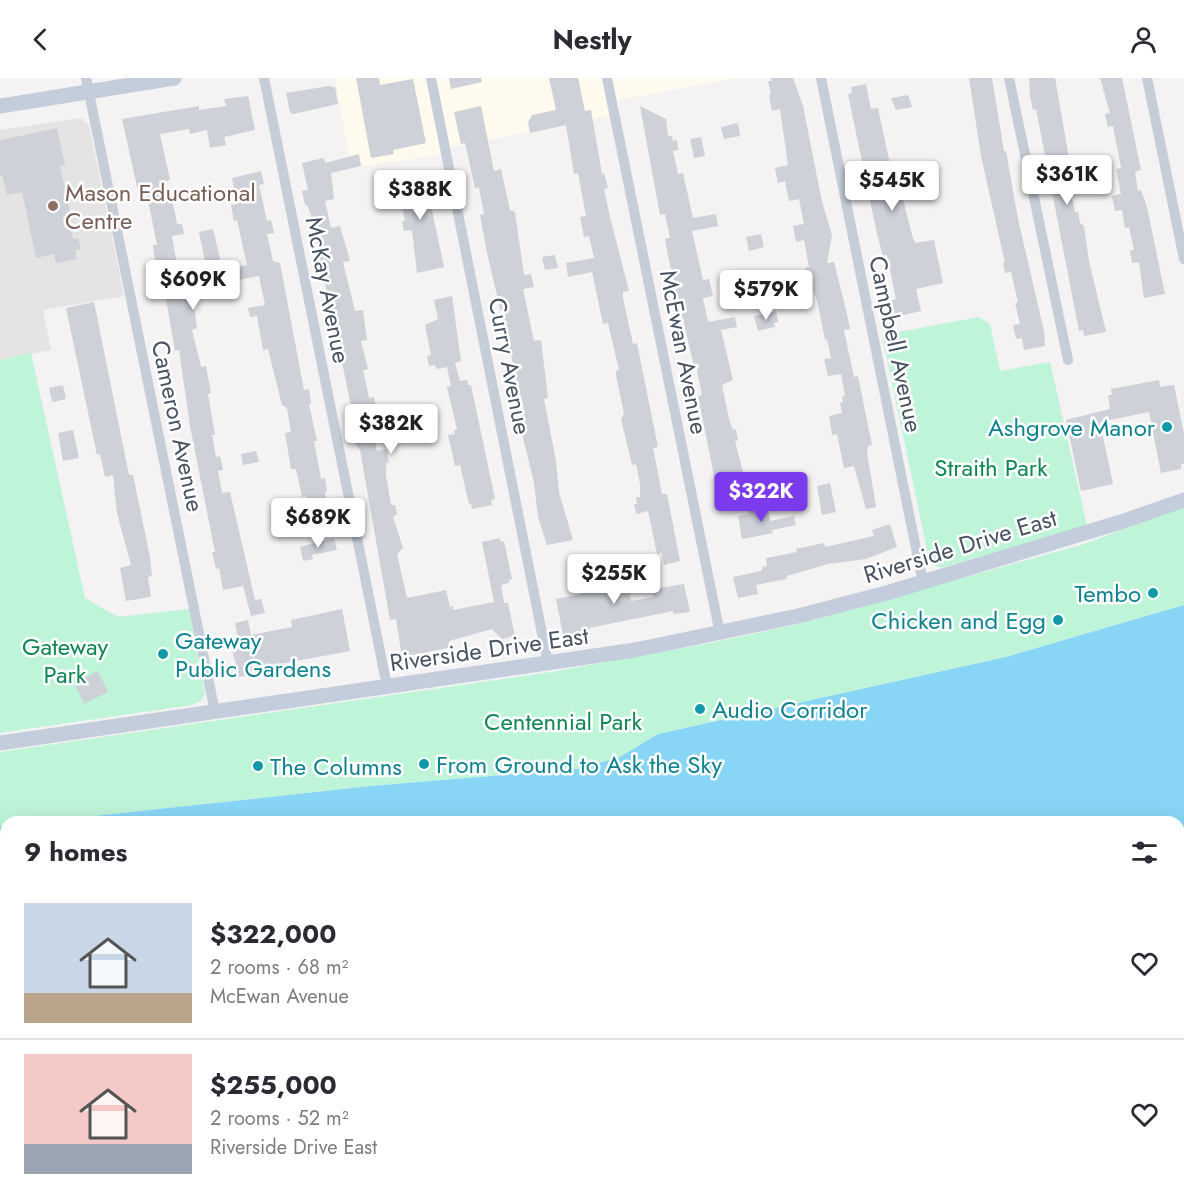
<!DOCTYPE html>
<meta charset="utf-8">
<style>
:root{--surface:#fff;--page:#f7f7f7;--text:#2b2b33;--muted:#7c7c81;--line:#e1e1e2;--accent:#7c3aed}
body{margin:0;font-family:Jost,sans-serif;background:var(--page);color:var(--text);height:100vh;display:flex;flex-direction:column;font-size:22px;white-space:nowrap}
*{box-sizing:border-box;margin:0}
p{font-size:20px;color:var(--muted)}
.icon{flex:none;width:33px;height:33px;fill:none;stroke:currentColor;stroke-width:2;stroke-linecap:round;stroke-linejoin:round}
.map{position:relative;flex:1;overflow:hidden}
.details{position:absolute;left:0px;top:738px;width:1185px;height:386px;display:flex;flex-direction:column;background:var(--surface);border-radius:18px 18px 0 0;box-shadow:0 6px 24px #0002}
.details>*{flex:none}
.price{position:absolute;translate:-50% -51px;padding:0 14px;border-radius:6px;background:#fff;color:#222;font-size:20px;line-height:39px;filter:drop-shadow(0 2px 3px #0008)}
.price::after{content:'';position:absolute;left:50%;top:36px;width:18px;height:14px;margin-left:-9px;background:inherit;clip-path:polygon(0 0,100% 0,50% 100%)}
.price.selected{background:var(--accent);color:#fff}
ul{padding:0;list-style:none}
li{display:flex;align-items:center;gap:18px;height:150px;padding:0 24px}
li+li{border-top:2px solid var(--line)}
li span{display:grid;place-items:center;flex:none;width:168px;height:120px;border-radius:0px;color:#555}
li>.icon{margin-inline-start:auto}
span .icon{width:72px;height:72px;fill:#fffc;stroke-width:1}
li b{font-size:26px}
h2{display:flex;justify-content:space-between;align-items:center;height:72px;padding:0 24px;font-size:26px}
header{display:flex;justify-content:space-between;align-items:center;height:78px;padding:0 24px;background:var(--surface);font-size:27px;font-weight:700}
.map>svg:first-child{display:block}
.commercial{fill:#fefaed}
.education{fill:#e6e3e4}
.green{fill:#bef4d8}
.water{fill:#88d5f5}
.building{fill:#ced1d8}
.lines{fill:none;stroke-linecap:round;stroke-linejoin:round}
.street{stroke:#c5cdd8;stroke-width:10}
.secondary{stroke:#c3cddc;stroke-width:15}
.education-dot{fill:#8d6e63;stroke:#fff;stroke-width:2}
.culture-dot{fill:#0f9aa8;stroke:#fff;stroke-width:2}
.labels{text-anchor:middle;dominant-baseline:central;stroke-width:5;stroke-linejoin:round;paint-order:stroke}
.education-label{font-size:24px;fill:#785e54;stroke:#fff;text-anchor:start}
.street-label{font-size:24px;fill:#485362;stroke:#fff}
.culture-label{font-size:24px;fill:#0d838f;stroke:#fff;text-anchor:start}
.park-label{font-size:24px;fill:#0e8754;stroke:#fff}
</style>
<header><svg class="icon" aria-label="back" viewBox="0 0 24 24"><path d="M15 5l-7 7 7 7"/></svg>Nestly<svg class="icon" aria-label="person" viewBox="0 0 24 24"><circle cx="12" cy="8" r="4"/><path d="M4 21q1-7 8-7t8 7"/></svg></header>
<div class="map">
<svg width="1184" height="1123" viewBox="0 0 1184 1123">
<rect width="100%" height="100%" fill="#f4f2f2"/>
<!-- commercial -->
<path class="commercial" d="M335 0H736L618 22 620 36 453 69 440 77 351 90Z"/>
<!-- education -->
<path class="education" d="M81 40 89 47 124 218 43 232 51 272 0 282V52Z"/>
<!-- green -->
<path class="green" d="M979 239 990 246 1000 293 1050 284 1087 448 941 490 930 486 882 257Z
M31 275 85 520 118 539 189 531 205 615 201 623 192 627 0 655V282Z
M1184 429V527L1006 579 658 656 620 679 577 691 371 708 39 744H6V748H0V674L551 594 710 565 794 547 1081 467Z"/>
<!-- water -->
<path class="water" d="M1184 527V1123H0V748H6V1118H1179V744H39L371 708 577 691 620 679 658 656 1006 579Z"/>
<!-- building -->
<path class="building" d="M356 0H379L380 7 413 1 426 65 393 72 394 76 371 80Z
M449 0H481L482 4 451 11Z
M549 0H578L585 33 591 32 602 96 604 95 608 110 604 111 610 139 629 213 623 214V220L633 266 637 265 640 280 658 369 653 370 662 416H667L680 483 664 487 662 475 657 476 648 433 636 436 634 426H637L636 419H640V406L636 386 632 387 621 341 624 336 616 297V293L619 292 608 245 603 246 592 194 568 199 566 185 594 180 589 158 584 159 580 139 586 138 578 95 574 96 566 47 530 55 528 44 532 37 556 32Z
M771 0H793L803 28 822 124 832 157 827 185 834 184 847 236 850 251 844 252 854 299 858 298 872 367 868 368 867 375 876 429 866 431 854 388 844 390 837 356 832 357 829 338 842 335 840 325 843 324 842 319 845 318 841 296 828 298 824 281 831 280 827 261 825 262 817 222 808 204 805 190 809 189 804 162 796 164 793 148 804 146 799 121 789 123 785 103 778 105 775 90 788 87 780 31 772 33 769 17H771L768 3H772Z
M969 0H992L1004 73H1006L1018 141 1044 253 1045 268 1024 272 1022 260 1016 261 1013 247 1020 246 1015 225H1018L1011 194 1005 195 1003 185H1005L981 78Z
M1029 0H1055L1074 109 1070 110 1075 134H1078L1080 145 1084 148 1089 183 1106 254 1084 258 1083 252 1079 253 1036 31 1033 32 1030 18Z
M1100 0H1122L1141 92 1135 94 1138 113 1141 112 1147 129 1165 216 1144 220 1139 184 1132 185 1130 172H1134L1129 149 1125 150 1122 132 1115 133 1112 118 1121 116 1116 91 1121 90 1113 48 1108 49 1105 36 1110 35Z
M866 6 871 31 878 30 891 91 896 109H900L912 157 915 165 934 162 943 205 916 211 921 233 895 239 892 222 896 221 887 177 883 178 877 156 848 16 852 15 851 9Z
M329 8 335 9 338 26 293 36 290 34 286 15Z
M908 17 912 29 896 32 891 20Z
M248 18 255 52 224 59 226 67 210 70 207 52 190 56 189 51 160 56 170 102 162 104 166 122 172 121 177 146H182L184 156 172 158 176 182 178 186 184 184 190 220H193L197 250 192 252 201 289 206 288 211 315 208 316 215 357H212L216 379 220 378 223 392 218 393 222 415 230 414 255 522 261 521 265 535 251 538 243 508 223 512 219 490 216 491 212 474H215L190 348 179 272 175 273 162 198 155 182 153 167H157L145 107 137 109 122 41 199 28V32L226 28 224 21Z
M481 28 494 93 501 91 510 132 515 134 524 197 531 196 534 209 523 211 534 263 541 262 548 320 544 321 556 383 559 414 573 462 547 467 538 439 534 405 518 338 525 336 487 175 480 137 484 136 479 110H475L465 65 461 66 454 34Z
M640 28 666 41 668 58H672L673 63 677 62 678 72 673 73 678 96 683 95 693 140 716 136 718 148 692 153 703 202 709 201 713 218 703 220 708 244 735 239 737 249 721 252 733 302 722 307 729 341 733 352 736 351 738 362 735 363 748 414 722 419 720 413H717L698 318 702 317 696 288H694L668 178 665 161 670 160 665 136 660 137Z
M738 45 740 58 724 61 721 49Z
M57 50 65 87 60 88 70 133 67 134 73 161 78 160 81 171 75 172 77 181 56 185 54 176 36 180 22 114 7 117 2 97H0V62Z
M701 59 705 78 694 80 690 61Z
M359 76 361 88 331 95 334 121 325 123 331 150 340 148 347 172 350 183 343 184 355 233 363 232 367 262 361 263 368 291 363 292 369 320 374 319 377 334V342L374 343 375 349 372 350 377 373 386 371 389 385H386V397L391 427H395L397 436 393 439 403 470 397 476 407 520 446 512 450 529 453 528V532L494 524 482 464 500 460 501 464 504 463 512 501 509 502V505L501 507 504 525H508L515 558 502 561 492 551 449 563 448 570 402 579 396 541 390 542 360 372 356 367 351 342H353L350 324 332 233 320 188 313 142 307 127H305L302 113 308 112 302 85 324 80 325 85Z
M420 92 425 119 429 118 444 189 417 195 412 152 404 153 402 143H405L396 97 398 95Z
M261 93 264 106 259 107 267 143 271 142 274 155 267 156 273 183 280 185 304 312 309 311 311 325 309 326 317 363H314L321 401 325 400 327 413 325 414 329 436 310 439 306 418 302 419 296 391H291L285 355 291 354 287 330 282 327 268 271 263 272 257 238 250 239 248 230 265 227 259 198 224 205 225 209 211 212 199 154 213 151 223 193 247 187 237 142 234 143 231 127 237 126 232 100Z
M761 156 764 169 749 173 746 159Z
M555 177 558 190 545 192 542 179Z
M452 218 461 283 455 285 460 303 467 302 468 307H471L495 421 491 422 492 427 472 431 471 425 469 426 460 387 455 388 448 357 455 356 454 352 457 351 447 309 451 308 447 289 436 291 435 287 429 288 427 278 431 277 425 247 438 241 434 222Z
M94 224 129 397H133L150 479 152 498 148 499 151 519 126 523 120 490 131 487 117 435 113 397 105 399 100 376 97 377 66 230Z
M776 233 778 244 774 245 775 249 758 253 754 238Z
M1159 302 1160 309 1174 307 1184 356V386H1181V391L1161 395 1149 334 1100 344 1113 406 1081 413 1066 342 1110 331 1108 317H1112L1111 311Z
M63 307 66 321 52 324 49 310Z
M423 332 426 345 412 348 410 335Z
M73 352 79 380 63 383 58 355Z
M256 373 259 384 243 387 241 376Z
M830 405 836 434 822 437 817 408Z
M761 425 763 434 768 433 770 443 794 438 796 447 772 452 773 455 742 461 738 438 749 436 747 428Z
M890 446 897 469 866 481 828 486 787 498V501L756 507 758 516 738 520 733 499 761 493 763 489 767 488 766 480 797 474 796 471 824 465 825 469 874 458 872 452Z
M334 460 337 472 312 477 313 481 303 483 300 469Z
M609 496 611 504 627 501 631 523 653 519 654 511 684 506 690 534 674 536 673 533 589 550 590 557 564 562 556 521 582 516 579 502Z
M342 531 350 573 258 590V592L249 594V597L239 599 232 571 233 567 239 565 235 545 248 542 251 557 292 549 291 542Z
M98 593 108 614 84 626 74 605Z"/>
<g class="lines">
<!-- street -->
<path class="street" d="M86 0 215 634
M264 0 387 608
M431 0 548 585
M607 0 720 556
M821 0 923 505
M1009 0 1068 282
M1147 0 1184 181"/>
<!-- secondary -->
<path class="secondary" d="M0 28 174 0
M0 665 635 572 798 538 890 514 1124 443 1184 422"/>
</g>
<!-- markers -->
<circle class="education-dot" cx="53" cy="128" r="6"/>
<g class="culture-dot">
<circle cx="1167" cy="349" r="6"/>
<circle cx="1153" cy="515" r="6"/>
<circle cx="1058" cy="542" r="6"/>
<circle cx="163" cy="576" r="6"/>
<circle cx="700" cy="631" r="6"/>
<circle cx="424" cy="686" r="6"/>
<circle cx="258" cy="688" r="6"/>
</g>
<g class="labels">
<!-- education labels -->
<g class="education-label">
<text x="65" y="114">Mason Educational<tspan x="65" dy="28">Centre</tspan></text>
</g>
<!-- street labels -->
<g class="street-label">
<text transform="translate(328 212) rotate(79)">McKay Avenue</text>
<text transform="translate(896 266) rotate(78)">Campbell Avenue</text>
<text transform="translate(684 274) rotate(79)">McEwan Avenue</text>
<text transform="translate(510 288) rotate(79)">Curry Avenue</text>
<text transform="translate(178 348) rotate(78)">Cameron Avenue</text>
<text transform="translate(960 468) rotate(-17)">Riverside Drive East</text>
<text transform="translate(489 571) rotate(-8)">Riverside Drive East</text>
</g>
<!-- culture labels -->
<g class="culture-label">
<text x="1155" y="349" text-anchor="end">Ashgrove Manor</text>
<text x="1141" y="515" text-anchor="end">Tembo</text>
<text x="1046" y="542" text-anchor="end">Chicken and Egg</text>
<text x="175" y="562">Gateway<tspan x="175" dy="28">Public Gardens</tspan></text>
<text x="712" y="631">Audio Corridor</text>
<text x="436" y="686">From Ground to Ask the Sky</text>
<text x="270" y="688">The Columns</text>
</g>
<!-- park labels -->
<g class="park-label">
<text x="991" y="389">Straith Park</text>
<text x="65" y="568">Gateway<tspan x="65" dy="28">Park</tspan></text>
<text x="563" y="643">Centennial Park</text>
</g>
</g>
</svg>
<b class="price" style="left:1067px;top:128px">$361K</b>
<b class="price" style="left:892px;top:134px">$545K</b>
<b class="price" style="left:420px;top:143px">$388K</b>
<b class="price" style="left:193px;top:233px">$609K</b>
<b class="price" style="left:766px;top:243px">$579K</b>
<b class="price" style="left:391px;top:377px">$382K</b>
<b class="price selected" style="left:761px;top:445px">$322K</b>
<b class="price" style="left:318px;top:471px">$689K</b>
<b class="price" style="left:614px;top:527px">$255K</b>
<section class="details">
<h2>9 homes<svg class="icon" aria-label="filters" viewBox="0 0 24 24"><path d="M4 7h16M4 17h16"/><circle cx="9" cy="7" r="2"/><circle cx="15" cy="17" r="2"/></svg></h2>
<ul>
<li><span style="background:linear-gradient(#c9d6e8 75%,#b9a48a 0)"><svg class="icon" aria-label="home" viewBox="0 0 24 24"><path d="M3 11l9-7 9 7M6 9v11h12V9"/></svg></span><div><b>$322,000</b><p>2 rooms · 68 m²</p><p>McEwan Avenue</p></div><svg class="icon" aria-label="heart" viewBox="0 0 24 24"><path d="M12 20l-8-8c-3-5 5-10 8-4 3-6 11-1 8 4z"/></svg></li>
<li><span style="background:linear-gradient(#f6c9c9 75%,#9aa5b1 0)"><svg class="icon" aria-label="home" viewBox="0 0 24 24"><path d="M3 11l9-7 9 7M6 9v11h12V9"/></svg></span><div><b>$255,000</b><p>2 rooms · 52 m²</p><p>Riverside Drive East</p></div><svg class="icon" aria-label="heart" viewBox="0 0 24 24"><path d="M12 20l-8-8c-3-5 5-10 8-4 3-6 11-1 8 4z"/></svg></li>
</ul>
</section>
</div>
